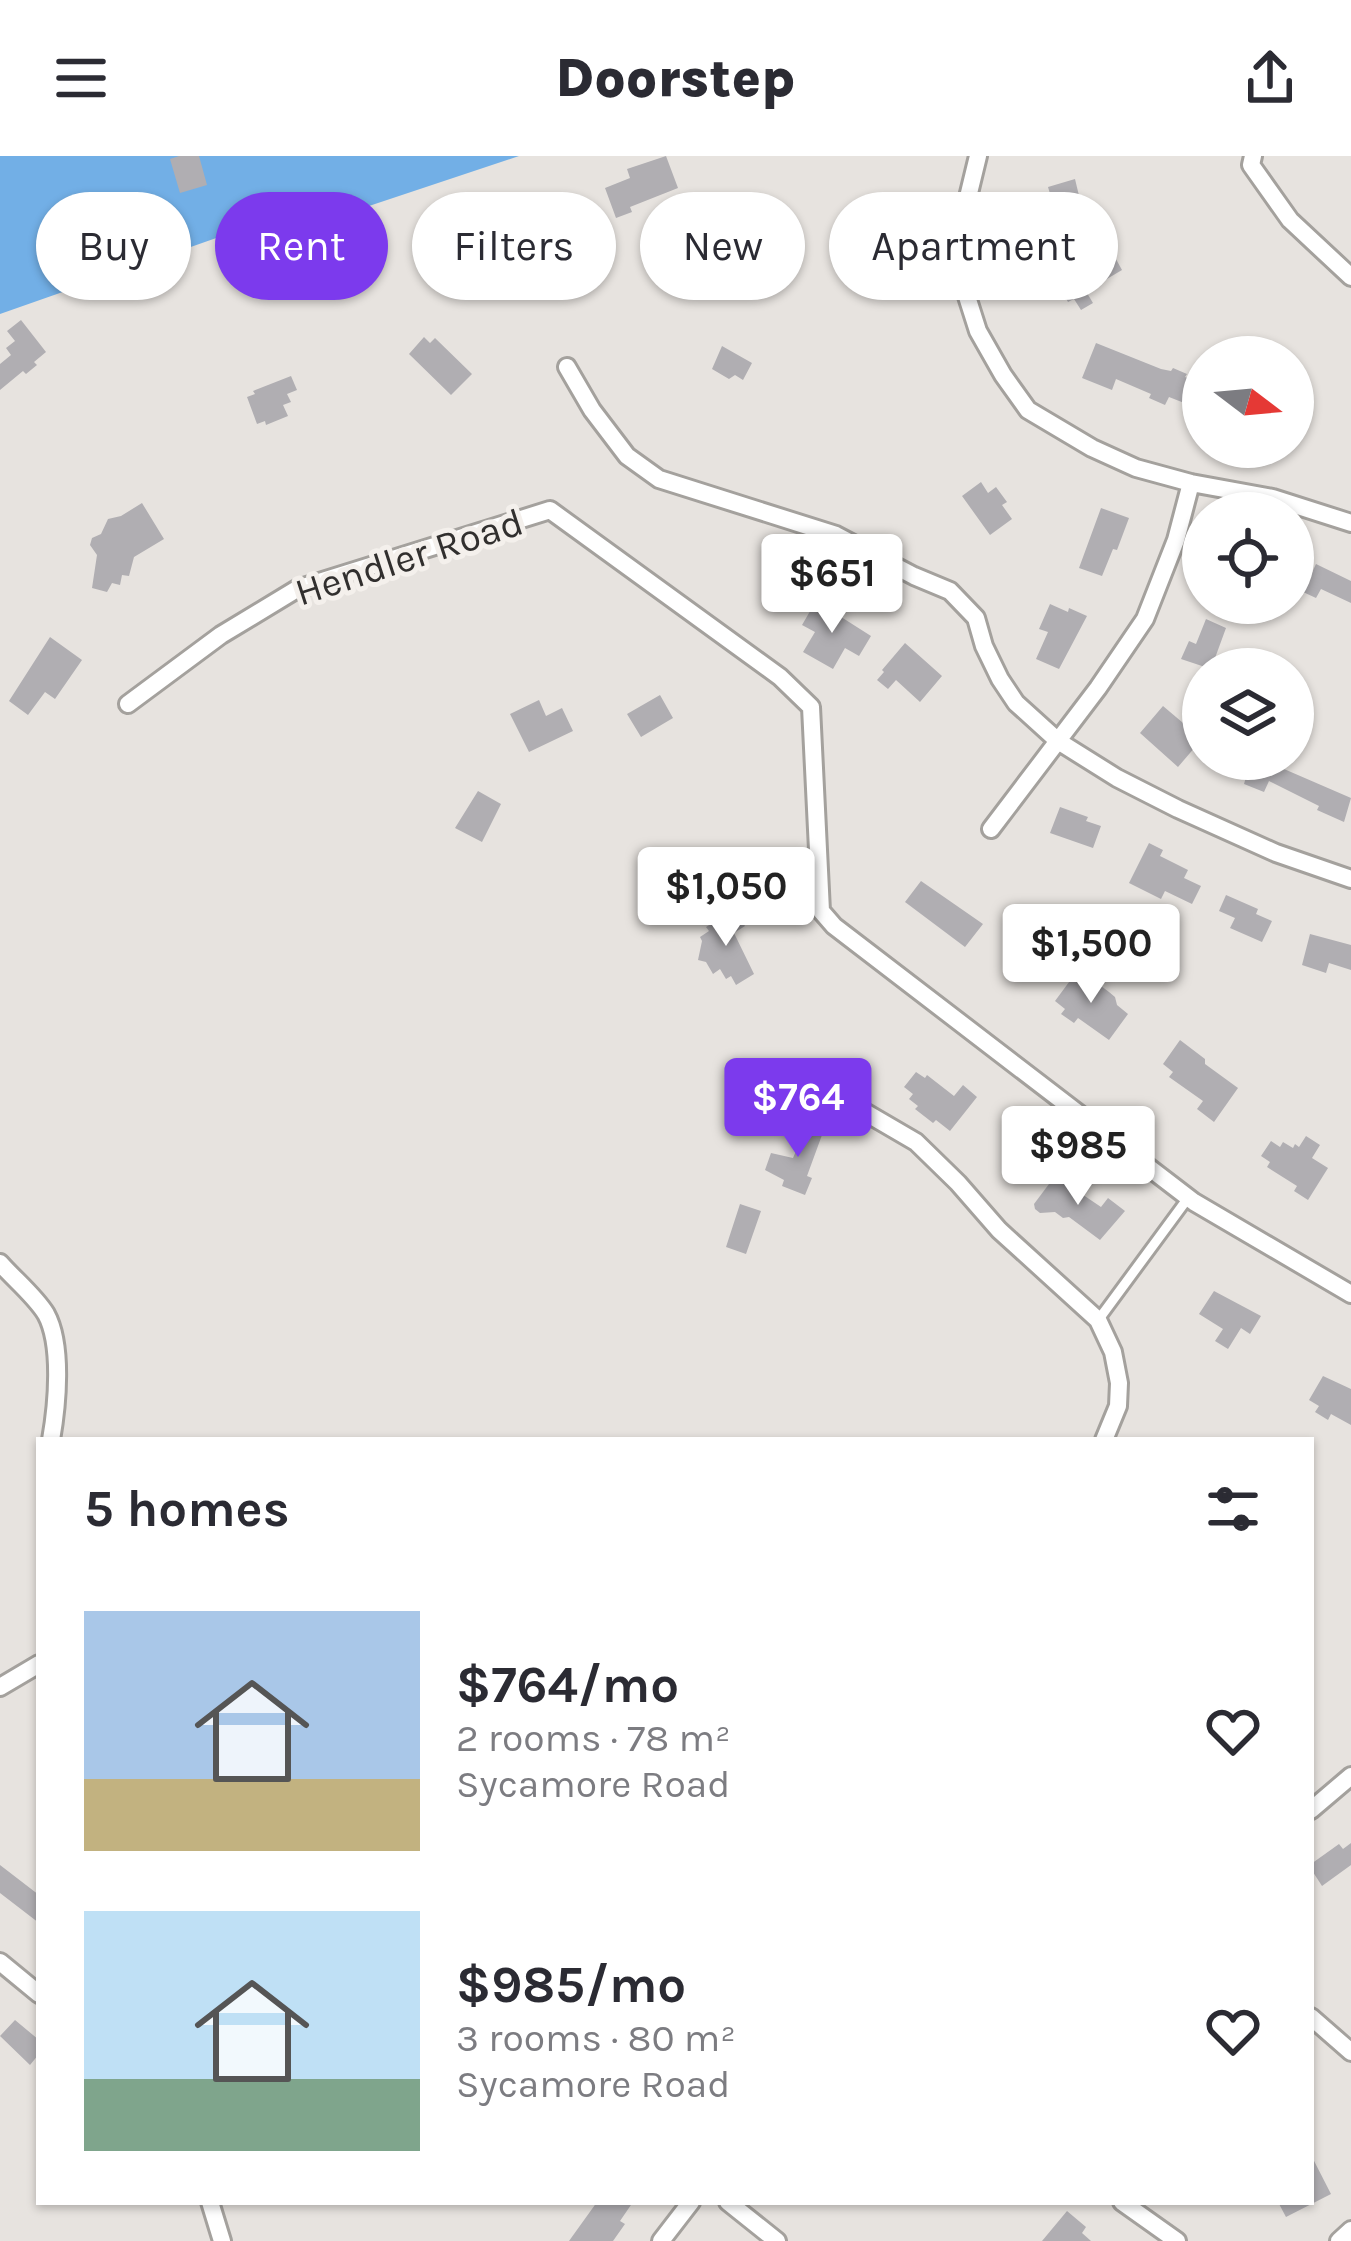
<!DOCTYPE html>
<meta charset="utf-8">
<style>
:root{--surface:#fff;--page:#f2f2f3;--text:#2b2b33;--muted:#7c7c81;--accent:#7c3aed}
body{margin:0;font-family:Karla,sans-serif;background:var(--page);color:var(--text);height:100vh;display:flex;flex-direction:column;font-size:45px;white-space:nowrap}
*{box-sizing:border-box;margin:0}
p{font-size:39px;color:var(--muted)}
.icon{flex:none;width:66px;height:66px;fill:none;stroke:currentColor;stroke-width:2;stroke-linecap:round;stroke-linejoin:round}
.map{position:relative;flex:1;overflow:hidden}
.panel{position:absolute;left:36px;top:1281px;width:1278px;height:768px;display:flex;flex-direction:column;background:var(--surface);border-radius:0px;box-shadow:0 3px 9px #0004}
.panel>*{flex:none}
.top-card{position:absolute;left:36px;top:36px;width:1281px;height:108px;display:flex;gap:24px}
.needle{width:78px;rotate:106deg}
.controls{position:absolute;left:1182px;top:180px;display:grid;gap:24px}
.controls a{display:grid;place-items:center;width:132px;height:132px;border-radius:50%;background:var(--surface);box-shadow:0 3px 9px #0004;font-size:60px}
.price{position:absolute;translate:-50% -102px;padding:0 27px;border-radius:12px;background:#fff;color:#222;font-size:39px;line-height:78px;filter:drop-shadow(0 3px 6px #0008)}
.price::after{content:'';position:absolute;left:50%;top:72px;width:36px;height:27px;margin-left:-18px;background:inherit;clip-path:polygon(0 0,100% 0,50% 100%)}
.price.current{background:var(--accent);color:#fff}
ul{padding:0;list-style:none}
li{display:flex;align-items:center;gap:36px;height:300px;padding:0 48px}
li span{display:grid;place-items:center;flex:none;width:336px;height:240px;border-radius:0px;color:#555}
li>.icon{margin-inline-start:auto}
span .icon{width:144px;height:144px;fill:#fffc;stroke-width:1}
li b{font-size:51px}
h2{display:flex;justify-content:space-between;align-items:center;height:144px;padding:0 48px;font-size:51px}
.pill{padding:0 42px;border-radius:54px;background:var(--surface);box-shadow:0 3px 9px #0004;font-size:42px;line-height:108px}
.pill.current{background:var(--accent);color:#fff}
header{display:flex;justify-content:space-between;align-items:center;height:156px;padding:0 48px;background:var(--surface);font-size:54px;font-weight:800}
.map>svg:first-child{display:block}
.water{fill:#72afe6}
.building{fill:#b0aeb2}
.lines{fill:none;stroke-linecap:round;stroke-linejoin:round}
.service-casing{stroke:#a4a19d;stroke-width:15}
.minor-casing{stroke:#a4a19d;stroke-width:22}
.service{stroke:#fff;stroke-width:9}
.minor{stroke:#fff;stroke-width:16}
.labels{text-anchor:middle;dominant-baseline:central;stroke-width:10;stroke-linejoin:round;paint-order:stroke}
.street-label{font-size:39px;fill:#312f2e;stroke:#f4f0ec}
</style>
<header><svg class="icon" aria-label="menu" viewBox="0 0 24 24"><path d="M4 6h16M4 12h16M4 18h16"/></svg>Doorstep<svg class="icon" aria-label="share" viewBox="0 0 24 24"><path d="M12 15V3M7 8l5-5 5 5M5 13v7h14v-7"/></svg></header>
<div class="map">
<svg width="1351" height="2085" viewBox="0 0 1351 2085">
<rect width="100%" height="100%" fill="#e7e3df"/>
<!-- water -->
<path class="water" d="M0 0H519L276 81 270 67 262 66 0 158Z"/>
<!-- building -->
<path class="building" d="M179 0H199L207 29 180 37 170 3Z
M666 0 678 32 630 51 632 56 616 62 605 32 630 22 627 13Z
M1075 23 1087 73 1050 82 1045 61 1056 58 1048 31Z
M540 73 554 120 518 131 504 83Z
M1111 94 1122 114 1090 133 1087 137 1093 147 1081 154 1074 143 1068 146 1057 126Z
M21 164 46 196 34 206 37 209 26 218 23 215 0 234V208L11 199 6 192 15 185 7 175Z
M424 181 430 187 435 182 472 218 451 239 409 198Z
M1096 187 1161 213 1171 215 1173 212 1187 218 1185 221 1203 228V245L1200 244 1197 252 1169 241 1165 249 1149 242 1151 238 1116 223 1112 234 1082 222Z
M722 190 752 207 743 224 735 219 729 223 712 213Z
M291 220 297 234 287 238 291 246 283 249 288 260 266 269 265 265 257 268 247 241 255 238 253 235Z
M981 326 988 337 996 331 1007 346 1002 349 1012 363 990 379 962 340Z
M142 347 164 383 134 401 129 420 122 419 120 429 112 427 107 436 92 432 97 399 90 389 92 382 101 378 108 363 121 360Z
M1101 352 1129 362 1117 394 1113 393 1102 420 1079 412Z
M1316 408 1351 425V447L1321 433 1316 442 1303 436Z
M816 445 871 480 859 500 845 492 833 513 803 496 815 476 802 469Z
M1050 448 1068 456 1069 452 1087 460 1059 513 1036 503 1048 476 1039 473Z
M1206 463 1226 472 1211 513 1181 503 1189 485 1196 488Z
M50 481 82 504 55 543 45 536 28 559 9 545Z
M905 487 942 520 920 546 896 524 888 533 877 524 884 516 882 514Z
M660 539 673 562 641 581 627 558Z
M539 544 546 560 562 552 573 575 529 596 510 558Z
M1163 550 1202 583 1178 611 1140 577Z
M1251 603H1289L1284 613 1351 642 1344 666 1317 654 1319 650 1269 625 1264 636 1244 628Z
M478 635 501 648 482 686 455 672Z
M1060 651 1088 661 1086 665 1101 670 1093 692 1050 677Z
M1149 687 1163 694 1160 700 1188 714 1184 722 1201 730 1192 748 1165 735 1161 743 1129 727Z
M921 725 983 768 965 791 905 746Z
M1226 739 1258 753 1256 758 1272 765 1262 786 1230 772 1235 762 1219 755Z
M735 753 745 770 734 777 754 818 736 829 731 820 726 823 720 813 713 818 706 806 698 804 702 785 700 781 709 775 706 771Z
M1310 778 1351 789V814L1329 807 1326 817 1302 809Z
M1075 818 1086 826 1089 821 1109 836 1115 841 1117 849 1128 858 1109 884 1078 862 1074 867 1061 858 1065 853 1055 845Z
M1180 884 1205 903V908L1238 932 1214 966 1197 953 1203 945 1169 921 1173 916 1163 908Z
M916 916 925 922 927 919 954 940 963 929 977 941 950 975 936 964 933 967 915 953 918 950 909 943 913 938 904 931Z
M810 963 826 968 807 1020 812 1022 805 1039 782 1030 784 1024 765 1014 771 997 793 1002Z
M1306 980 1320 989 1312 1002 1328 1012 1308 1044 1294 1035 1297 1030 1267 1011 1270 1006 1261 1000 1271 985 1280 991 1283 986 1293 992 1295 988 1299 991Z
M1055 1020 1101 1051 1108 1042 1125 1055 1100 1084 1069 1061 1063 1062 1055 1056 1040 1057 1035 1053 1034 1048Z
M740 1048 761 1055 746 1098 726 1091Z
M1214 1135 1261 1160 1250 1178 1241 1172 1228 1193 1215 1185 1223 1173 1199 1158Z
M1323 1220 1351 1233V1269L1331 1258 1328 1264 1315 1256 1319 1250 1309 1244Z
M1351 1687V1709L1322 1730 1311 1713V1708L1339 1688 1343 1693Z
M0 1709 39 1739V1767L0 1737Z
M15 1864 39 1884V1898L30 1909 0 1880Z
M1311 1999 1331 2038 1286 2061 1278 2046H1311Z
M597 2046H633L620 2065 625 2068 613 2085H569Z
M1067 2055 1086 2071 1082 2077 1091 2085H1042Z"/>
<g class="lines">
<defs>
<path id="service" d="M1099 1163 1188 1042"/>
<path id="minor" d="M978 0 961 70 963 128 978 175 1003 219 1028 254 1092 292 1136 312 1191 327 1273 342 1351 367
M1253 0 1251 9 1290 64 1351 121
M567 211 592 254 627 300 659 323 836 379 914 420 950 435 976 462 984 490 1000 523 1016 547 1058 585 1117 622 1178 653 1276 697 1351 723
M128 548 221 479 297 433 550 354 780 521 811 551 821 755 834 770 1194 1046 1351 1138
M991 673 1098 532 1145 463 1176 384 1191 327
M821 938 856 951 916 986 958 1027 999 1074 1098 1164 1113 1196 1119 1227 1118 1250 1104 1284
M0 1107C14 1123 35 1140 46 1158 63 1189 57 1250 51 1284
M0 1531 39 1508
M1311 1654 1351 1620
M0 1806 39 1838
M1311 1861 1351 1896
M210 2046 222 2085
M728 2046 777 2085
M1122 2046 1177 2085
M661 2085 691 2046
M1339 2085 1351 2074"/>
</defs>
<!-- service casing -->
<use href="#service" class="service-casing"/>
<!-- minor casing -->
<use href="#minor" class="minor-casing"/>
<!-- service -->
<use href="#service" class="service"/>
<!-- minor -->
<use href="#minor" class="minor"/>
</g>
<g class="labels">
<!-- street labels -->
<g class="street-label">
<text transform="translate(409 401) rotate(-18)">Hendler Road</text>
</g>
</g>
</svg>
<div class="controls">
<a><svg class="needle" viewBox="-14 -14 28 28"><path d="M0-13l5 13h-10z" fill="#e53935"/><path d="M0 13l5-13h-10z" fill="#7c7c81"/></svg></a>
<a><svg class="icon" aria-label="locate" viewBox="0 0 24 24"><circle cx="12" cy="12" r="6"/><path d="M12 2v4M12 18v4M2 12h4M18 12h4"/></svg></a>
<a><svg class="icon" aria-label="layers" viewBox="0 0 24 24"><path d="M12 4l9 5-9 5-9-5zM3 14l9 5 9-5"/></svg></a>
</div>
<b class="price" style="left:832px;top:480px">$651</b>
<b class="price" style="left:726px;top:793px">$1,050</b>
<b class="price" style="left:1091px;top:850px">$1,500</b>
<b class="price current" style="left:798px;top:1004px">$764</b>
<b class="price" style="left:1078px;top:1052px">$985</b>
<div class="top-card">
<a class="pill">Buy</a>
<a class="pill current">Rent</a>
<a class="pill">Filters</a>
<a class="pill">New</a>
<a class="pill">Apartment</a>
</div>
<section class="panel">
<h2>5 homes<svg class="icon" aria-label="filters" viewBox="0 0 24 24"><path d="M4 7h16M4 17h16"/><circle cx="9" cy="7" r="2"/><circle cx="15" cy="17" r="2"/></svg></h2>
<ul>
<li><span style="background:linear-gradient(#a9c7e8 70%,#c2b280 0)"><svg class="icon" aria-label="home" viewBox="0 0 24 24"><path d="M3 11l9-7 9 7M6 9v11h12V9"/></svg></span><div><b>$764/mo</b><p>2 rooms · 78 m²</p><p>Sycamore Road</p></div><svg class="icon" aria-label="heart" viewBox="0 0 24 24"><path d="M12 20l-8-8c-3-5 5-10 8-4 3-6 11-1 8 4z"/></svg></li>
<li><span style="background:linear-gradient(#bfe0f5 70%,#7fa58c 0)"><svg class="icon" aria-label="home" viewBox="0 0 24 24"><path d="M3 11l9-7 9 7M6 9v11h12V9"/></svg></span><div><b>$985/mo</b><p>3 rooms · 80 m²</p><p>Sycamore Road</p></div><svg class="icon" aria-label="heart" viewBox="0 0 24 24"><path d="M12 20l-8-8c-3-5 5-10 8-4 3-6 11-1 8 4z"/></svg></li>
</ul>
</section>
</div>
